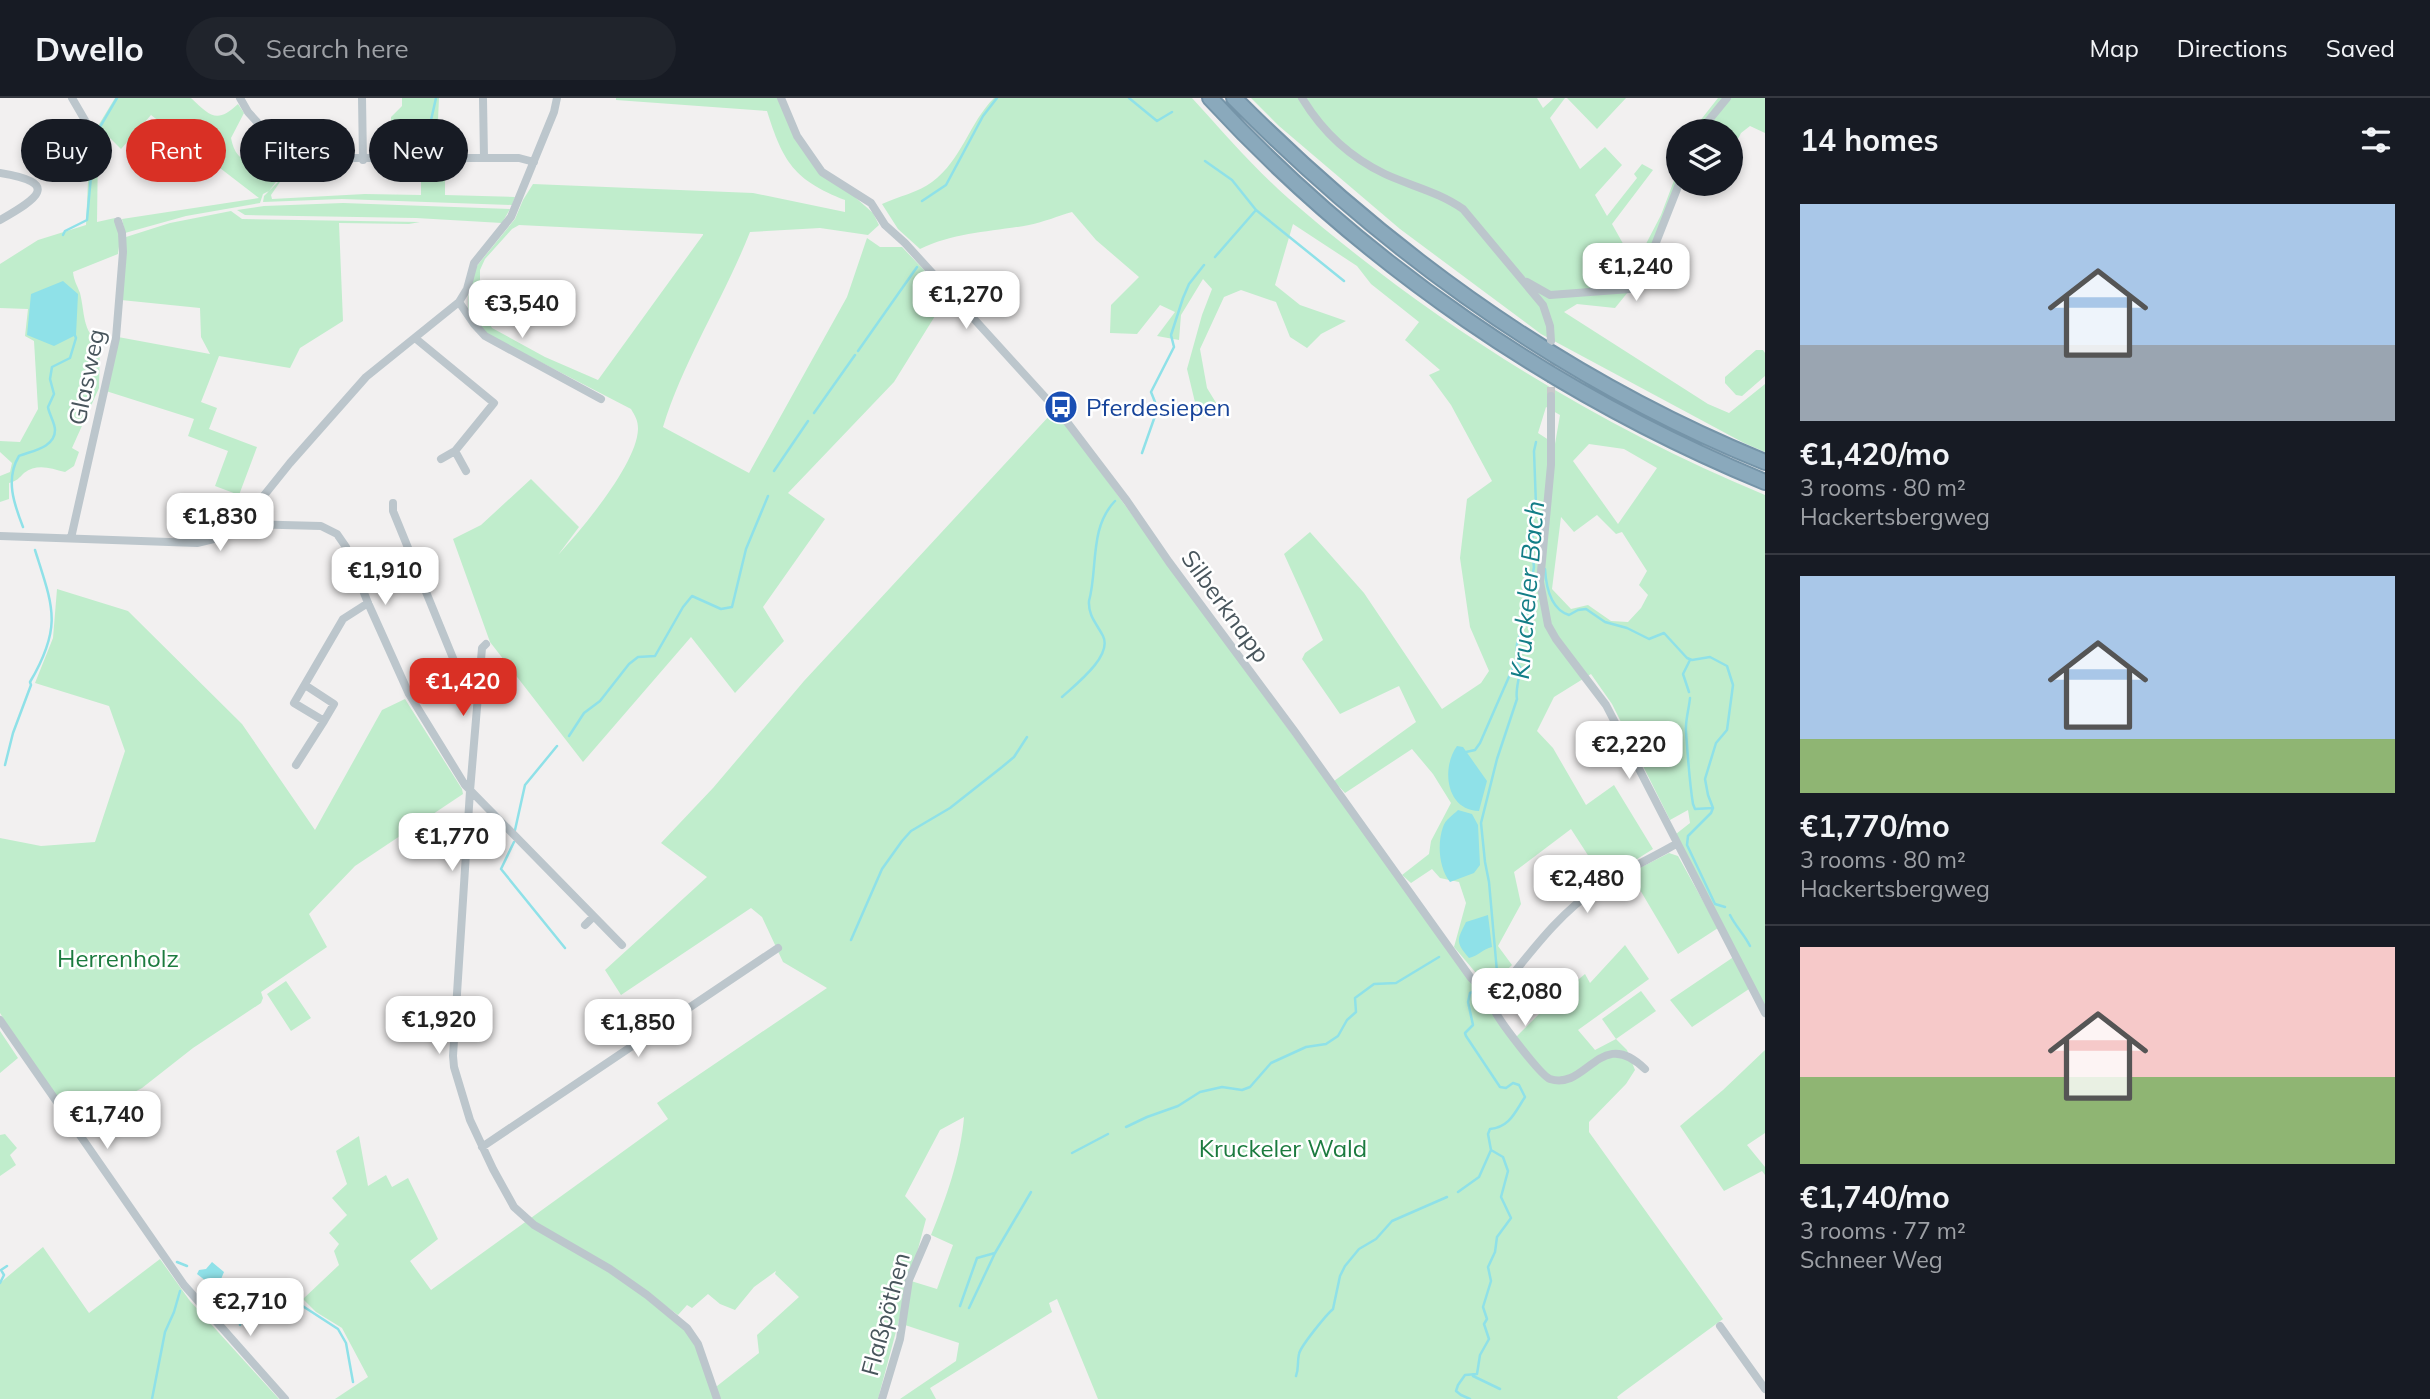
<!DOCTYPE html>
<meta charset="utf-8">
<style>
:root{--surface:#171b24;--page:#20242c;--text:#f1f3f6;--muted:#9ea1a6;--line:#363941;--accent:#d93025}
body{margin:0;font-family:Mulish,sans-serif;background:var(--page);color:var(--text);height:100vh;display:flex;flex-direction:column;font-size:26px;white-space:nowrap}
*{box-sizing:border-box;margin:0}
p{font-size:23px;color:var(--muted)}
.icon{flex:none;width:38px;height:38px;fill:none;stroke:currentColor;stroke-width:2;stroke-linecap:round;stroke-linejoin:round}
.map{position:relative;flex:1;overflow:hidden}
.side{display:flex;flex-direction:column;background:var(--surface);width:665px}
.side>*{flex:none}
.banner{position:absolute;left:21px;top:21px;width:665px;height:63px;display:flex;gap:14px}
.buttons{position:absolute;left:1666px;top:21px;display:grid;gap:14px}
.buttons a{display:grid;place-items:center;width:77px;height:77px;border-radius:50%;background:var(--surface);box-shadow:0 4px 10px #0003;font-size:35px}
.price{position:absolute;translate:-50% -60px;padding:0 16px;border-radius:14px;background:#fff;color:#222;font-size:23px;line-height:46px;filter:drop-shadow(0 2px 4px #0008)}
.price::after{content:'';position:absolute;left:50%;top:42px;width:21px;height:16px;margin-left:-10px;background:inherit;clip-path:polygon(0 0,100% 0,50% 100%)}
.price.selected{background:var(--accent);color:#fff}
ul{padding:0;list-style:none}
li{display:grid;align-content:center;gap:14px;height:371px;padding:0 35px}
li+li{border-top:2px solid var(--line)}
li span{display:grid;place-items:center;height:217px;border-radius:0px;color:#555}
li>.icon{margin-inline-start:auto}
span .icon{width:126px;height:126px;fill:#fffc;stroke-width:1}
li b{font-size:30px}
h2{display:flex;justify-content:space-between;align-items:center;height:84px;padding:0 35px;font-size:30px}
.pill{padding:0 24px;border-radius:32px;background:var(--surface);box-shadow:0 4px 10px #0003;font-size:24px;line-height:63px}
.pill.selected{background:var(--accent);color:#fff}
header{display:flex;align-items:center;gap:42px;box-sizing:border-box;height:98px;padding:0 35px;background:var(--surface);border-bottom:2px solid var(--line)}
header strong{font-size:33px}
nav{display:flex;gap:38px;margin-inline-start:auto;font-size:24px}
.search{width:490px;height:63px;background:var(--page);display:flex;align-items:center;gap:18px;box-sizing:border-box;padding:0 24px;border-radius:38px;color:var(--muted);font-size:26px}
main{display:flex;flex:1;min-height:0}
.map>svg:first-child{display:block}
.green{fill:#c0edcc;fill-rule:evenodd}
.water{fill:#8fe1e8}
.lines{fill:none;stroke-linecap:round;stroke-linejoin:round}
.stream{stroke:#8fe1e8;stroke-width:2.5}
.minor-tunnel{stroke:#c8c9cb;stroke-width:8;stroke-dasharray:8 4;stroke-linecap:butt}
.motorway-casing{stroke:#7594a8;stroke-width:18}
.minor{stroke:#bcc6cc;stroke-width:8}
.motorway{stroke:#8aa9bc;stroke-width:14}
.labels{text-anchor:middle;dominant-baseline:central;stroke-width:5;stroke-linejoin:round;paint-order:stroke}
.street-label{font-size:24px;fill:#48555c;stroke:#fff}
.transit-label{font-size:24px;fill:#164399;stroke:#fff;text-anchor:start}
.park-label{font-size:24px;fill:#1c7b3f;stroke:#fff}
.water-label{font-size:26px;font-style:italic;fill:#137e87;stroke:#fff}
</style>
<header>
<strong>Dwello</strong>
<div class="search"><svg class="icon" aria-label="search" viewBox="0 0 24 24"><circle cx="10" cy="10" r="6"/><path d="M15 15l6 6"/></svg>Search here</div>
<nav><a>Map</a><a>Directions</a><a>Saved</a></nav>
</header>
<main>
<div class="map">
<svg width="1765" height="1301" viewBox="0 0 1765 1301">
<rect width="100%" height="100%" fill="#f2f0f0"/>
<!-- green -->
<path class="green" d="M115 0H191C210 18 217 26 238 6L244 15 231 40C235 60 243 61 259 72L262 69 279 80 269 93 263 96 260 105 186 118 125 135 122 121 259 100 151 17 121 51 98 28Z
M402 0H439L438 22 445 30 446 57 421 59 420 30H391V19L402 8Z
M616 0H778L820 77 847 92 873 115 879 127 868 137 820 130 750 134C724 200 684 261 663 329L749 375 847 199 867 140 880 149H902L948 197 894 284 788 395 825 421 763 509 784 543 735 595 691 539 583 664 490 544 453 441 481 427 531 381 579 429 558 457C582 431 637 366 638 331 638 322 635 318 631 311L488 237 476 226 468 212V199L476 169 515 121 523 102 533 86 753 95 845 114V102C794 82 783 64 767 13L616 2ZM519 127 703 136V137L598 282 545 259 492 230 483 215 480 193V172L485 161 512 131Z
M994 0H1192C1223 34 1253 69 1288 100 1428 222 1593 326 1765 397V909L1676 736 1690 725 1688 712 1670 722 1612 606 1591 576 1554 599 1537 633 1553 650 1586 707 1614 687 1653 751 1604 782 1571 731 1514 774 1521 806 1498 848 1512 867 1493 885 1476 875 1454 849 1466 805 1459 784 1440 780 1432 771 1411 785 1402 777 1429 756 1431 743 1451 705 1433 676 1412 651 1345 695 1334 683 1416 624 1399 588 1340 616 1302 561 1305 555 1323 542 1284 456 1310 434 1364 495 1442 611 1481 585 1489 573 1470 529 1460 460 1467 401 1492 383 1451 307 1429 277 1440 272 1405 242 1419 224 1371 186 1357 168 1293 126 1275 187 1300 207 1346 223 1321 236 1307 250 1290 239 1276 204 1241 192 1224 199 1200 251 1207 290 1218 308 1199 321 1187 271 1202 217 1212 191 1203 181 1181 217 1179 242 1157 238 1175 214 1160 207 1137 236 1110 235 1111 207 1139 179 1096 142 1072 114C1058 118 1044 124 1029 127 991 134 956 134 920 151L898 131 882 106C897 99 919 94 932 84 962 62 969 25 994 0ZM1546 309 1560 317 1555 346 1538 335ZM1589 346 1624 351 1657 370 1618 426 1573 363ZM1597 417 1616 436 1622 434 1647 473 1639 487 1648 497 1641 510 1628 524 1611 523 1588 507 1571 511 1552 491 1561 419 1574 434Z
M1251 0H1537L1543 10 1554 0H1565L1550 20 1580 71 1605 49 1622 67 1595 97 1607 118 1637 80 1634 76 1642 66 1653 72 1612 126 1635 167 1661 117 1678 72V86L1641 178 1615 210 1577 206 1564 214 1708 306 1729 315 1765 286V354L1744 345 1541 236 1400 131 1279 28Z
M1567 0H1626L1597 31Z
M1718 0H1765V35L1750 28 1741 35 1731 55V33H1692Z
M90 39 98 50 97 124 115 120 120 141 118 156 73 174C74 183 77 187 80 195 85 215 82 233 100 246L99 290 72 350 79 354 74 368 65 374C50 370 37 365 24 375 19 380 17 383 9 385V401L0 404V378L10 374 12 365 0 354V343L20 344 38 311 34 243 25 238 28 211 0 210V166L38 142 86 127Z
M421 65H445V97L515 99 512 107 342 101 263 104 264 98 281 81H282L271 97 272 101 365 96 421 97Z
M343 105 510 111 502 125 416 120 245 117 237 112 264 108Z
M231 113 242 121 420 124 409 126 339 125 343 223 300 250 290 270 219 258 201 304 217 310 209 331 257 349 239 397 215 388 228 353 188 338 194 321 106 293 118 239 210 256 201 239 200 210 121 202 126 139 170 125Z
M1756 252H1763L1765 255V278L1742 298 1736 297 1725 285V279Z
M1051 316 1058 320 1060 318 1514 941 1550 905 1585 876 1590 885 1625 847 1649 881 1578 932 1595 952 1616 941 1602 921 1641 893 1656 913 1616 941 1627 952 1635 972 1626 986 1589 1024V1034L1723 1221 1622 1295 1617 1299 1618 1301H1098L1057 1201 1049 1205 1052 1214 930 1290 936 1301H900L956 1263 959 1245 905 1227 911 1183 937 1191 953 1147 931 1137C946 1101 961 1058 964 1019L940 1032 905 1098 926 1121 878 1301H335L368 1279 342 1230 316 1214 303 1201 339 1167 334 1153 339 1146 329 1135 347 1117 332 1100 347 1086 336 1053 359 1038 368 1088 386 1077 392 1089 408 1080 438 1141 410 1163 431 1192 668 1021 657 1005 827 890 783 864 762 819 751 810 621 897 605 872 707 779 661 745 713 690 804 583ZM776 1173 775 1176 799 1199 757 1237 759 1255 712 1292 696 1248 684 1231 652 1198 678 1217 687 1207 692 1210 708 1196 720 1206 735 1212 754 1189Z
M57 491 128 513 242 626 315 732 382 612 405 601 462 691 463 696 355 768 309 816 327 849 261 894 263 900 261 905 193 950 142 990 127 998 93 1003 70 1018 15 940 0 915V740L41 748 95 744 125 653 109 608 35 585 53 540Z
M1669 755 1678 758 1718 830 1678 856 1630 775Z
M1735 858 1752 889 1692 929 1670 902Z
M286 883 311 920 291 933 267 896Z
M0 933 18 960 0 975Z
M1765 952V1035L1747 1047 1765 1069V1077L1762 1073 1724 1093 1680 1028 1723 992Z
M5 1036 17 1050 10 1057 16 1067 0 1078V1037Z
M43 1149 89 1215 160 1161 190 1203 279 1301H0V1185Z"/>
<!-- water -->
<path class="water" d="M63 183 78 196 76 237 54 248 27 237 31 196Z
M1457 648 1463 649 1487 683 1479 713C1446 712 1441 670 1457 648Z
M1458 712 1472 716 1478 727 1480 767 1474 775 1450 784C1439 770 1437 746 1443 729 1445 722 1453 717 1458 712Z
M1488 817 1492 849C1483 851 1478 858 1469 860 1454 843 1458 841 1466 824Z
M212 1164 224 1174 221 1181 211 1187 197 1176 199 1172 206 1171Z"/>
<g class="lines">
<!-- stream -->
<path class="stream" d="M1129 0 1157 23 1172 14
M97 34 117 0
M432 47 429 31 436 0
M1205 63 1232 82 1256 112 1344 183
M922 103 946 87 983 18 997 0
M63 137 65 133 87 122 94 45
M1215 159 1256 112
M858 253 917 169
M814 315 855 257
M1142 355 1155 318V304L1151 294 1174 249 1171 237 1183 200 1189 186 1204 167
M774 373 808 323
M23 429C14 406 5 381 19 358 31 353 55 350 55 332 55 325 49 316 48 309L54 296 50 281 52 269 70 260 76 240 74 235
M1545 471C1546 488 1550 511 1569 517L1578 512 1586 511 1605 524 1627 530 1649 541 1664 535 1687 560 1692 562 1710 559 1727 568 1733 587 1727 632 1716 645 1705 681 1708 697 1713 710 1711 715 1688 738 1687 747 1715 806 1725 809
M1689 594 1683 576 1690 562
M1062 599C1075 587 1113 558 1103 538 1097 526 1088 518 1089 503 1098 471 1089 430 1115 403
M1690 600C1689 611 1685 623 1686 634 1688 657 1689 682 1693 706L1695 711 1713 710
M569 638 584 615 600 603 629 566 638 559 655 558 683 509 692 498 721 511 732 509 746 451 768 398
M1466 654 1475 652 1480 645 1515 565
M5 667 13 635 31 587 30 584C63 528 53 509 35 452
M515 732 525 687 557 648
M514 744 501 771 565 850
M1730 817C1736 829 1744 836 1750 848
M851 842 882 771 902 743 911 733 950 710 1002 669 1014 659 1027 639
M1487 882 1497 874 1489 784 1485 764 1481 725 1497 661 1517 601C1515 591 1520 580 1520 569L1516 564 1517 546 1532 497 1530 491 1534 469 1531 443 1535 433 1529 419 1536 408 1534 353 1536 344
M1126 1029 1147 1019 1178 1008 1200 994 1222 989 1242 992 1250 989 1271 965 1306 949 1326 946 1338 938 1347 922 1356 914 1355 900 1374 886 1396 885 1439 859
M1072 1055 1108 1036
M1458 1094 1479 1079 1491 1052
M177 1164 187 1168
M221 1181 255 1194H281L338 1231 346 1245 353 1284
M0 1185 4 1177 1 1172 7 1168
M232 1188 241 1204 240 1227
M960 1208 977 1160 995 1155
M969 1210 995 1155 1031 1094
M1296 1278C1299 1270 1297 1265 1299 1256 1300 1249 1326 1217 1333 1211L1340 1178 1345 1168 1359 1151 1376 1141 1392 1123 1447 1099
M1473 1278 1500 1291
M152 1301 165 1234 174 1214 180 1193
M1470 1301 1461 1297 1456 1293 1458 1287 1465 1277 1477 1276 1480 1257 1489 1241 1484 1226 1487 1221 1483 1209 1491 1183 1488 1169 1495 1154 1497 1139 1511 1120 1501 1099 1508 1073 1503 1059 1491 1052 1488 1036 1490 1031C1510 1029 1515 1014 1525 999L1519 987 1513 985 1506 990 1500 989 1466 938 1465 935 1473 927 1468 904 1470 895 1475 893"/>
<!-- minor-tunnel -->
<path class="minor-tunnel" d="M1551 253V298"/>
<defs>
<path id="motorway" d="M1210 0C1363 166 1557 298 1765 384
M1234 0C1387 154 1563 282 1765 364"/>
</defs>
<!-- motorway casing -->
<use href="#motorway" class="motorway-casing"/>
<!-- minor -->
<path class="minor" d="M72 0 93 36
M240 0 248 14 269 37 309 60H519L534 64
M362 0 363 62
M781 0 797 38 822 74 871 105 885 127 905 145 1064 320 1127 403 1169 464 1295 634 1471 880C1476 885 1482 890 1486 896 1490 902 1492 909 1496 915 1502 926 1541 978 1550 981 1587 993 1600 927 1645 971
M1302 0C1322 33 1349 59 1385 76 1411 88 1439 94 1463 111L1543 207 1550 228 1551 243
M483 1 484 60
M1700 33 1727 0
M0 75C62 85 37 101 0 122
M1527 184 1550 197 1630 191 1642 180 1679 86
M459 204 474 226 485 238 601 301
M415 240 494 305 455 353 441 361
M1551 298V367L1540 484 1548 527 1556 541 1606 607 1765 915
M455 353 466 373
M393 405V413L455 565 409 596
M241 426 321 428 337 436 346 449 368 505 409 596 465 687 622 847
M0 438 197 445 222 439 241 426 290 365 366 279 459 204 467 191 474 165 511 119 554 14 557 0
M71 440 116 240 123 154 122 135 118 123
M357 478 410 456
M486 546 482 550 470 693 453 958 454 969 470 1022 493 1071 514 1109 534 1127 610 1171 647 1197 687 1230 698 1246 717 1301
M305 587 334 606 324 623
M296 667 324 623 294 605 343 521 368 505
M585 827 593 819
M1486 896 1499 893C1529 857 1557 817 1596 791 1621 774 1650 761 1676 746
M0 922 184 1187 285 1301
M482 1049 778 850
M1720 1228 1765 1291
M882 1301 900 1241 909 1182 927 1140"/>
<!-- motorway -->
<use href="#motorway" class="motorway"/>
</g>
<!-- icons -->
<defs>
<symbol id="bus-disc" viewBox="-11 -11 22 22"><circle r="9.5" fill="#1a4fb4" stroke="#fff"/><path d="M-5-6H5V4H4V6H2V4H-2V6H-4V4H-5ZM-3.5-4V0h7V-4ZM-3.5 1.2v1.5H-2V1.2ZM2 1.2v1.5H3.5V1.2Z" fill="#fff"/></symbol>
</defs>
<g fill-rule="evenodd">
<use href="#bus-disc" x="1042" y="290" width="38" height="38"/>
</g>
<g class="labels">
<!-- street labels -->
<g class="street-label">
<text transform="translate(86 279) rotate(-78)">Glasweg</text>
<text transform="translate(1226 508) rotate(54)">Silberknapp</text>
<text transform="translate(885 1216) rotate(-75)">Flaßpöthen</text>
</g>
<!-- transit labels -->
<g class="transit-label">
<text x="1086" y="309">Pferdesiepen</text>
</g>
<!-- park labels -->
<g class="park-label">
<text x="118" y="860">Herrenholz</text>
<text x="1283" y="1050">Kruckeler Wald</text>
</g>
<!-- water labels -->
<g class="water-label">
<text transform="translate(1527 492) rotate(-85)">Kruckeler Bach</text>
</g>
</g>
</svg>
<div class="buttons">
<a><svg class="icon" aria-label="layers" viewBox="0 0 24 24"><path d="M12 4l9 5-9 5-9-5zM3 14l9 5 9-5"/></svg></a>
</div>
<b class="price" style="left:1636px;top:205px">€1,240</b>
<b class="price" style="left:966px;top:233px">€1,270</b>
<b class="price" style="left:522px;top:242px">€3,540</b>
<b class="price" style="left:220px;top:455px">€1,830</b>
<b class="price" style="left:385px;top:509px">€1,910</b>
<b class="price selected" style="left:463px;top:620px">€1,420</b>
<b class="price" style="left:1629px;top:683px">€2,220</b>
<b class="price" style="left:452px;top:775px">€1,770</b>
<b class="price" style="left:1587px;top:817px">€2,480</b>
<b class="price" style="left:1525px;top:930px">€2,080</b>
<b class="price" style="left:439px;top:958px">€1,920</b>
<b class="price" style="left:638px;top:961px">€1,850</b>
<b class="price" style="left:107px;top:1053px">€1,740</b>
<b class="price" style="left:250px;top:1240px">€2,710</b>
<div class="banner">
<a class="pill">Buy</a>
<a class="pill selected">Rent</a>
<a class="pill">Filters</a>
<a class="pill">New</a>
</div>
</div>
<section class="side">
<h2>14 homes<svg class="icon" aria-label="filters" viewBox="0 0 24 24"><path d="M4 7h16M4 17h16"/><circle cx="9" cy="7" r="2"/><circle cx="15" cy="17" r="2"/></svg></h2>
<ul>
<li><span style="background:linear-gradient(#a9c7e8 65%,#9aa5b1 0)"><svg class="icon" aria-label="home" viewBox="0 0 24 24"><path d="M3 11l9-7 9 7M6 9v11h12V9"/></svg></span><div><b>€1,420/mo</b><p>3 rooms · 80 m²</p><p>Hackertsbergweg</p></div></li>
<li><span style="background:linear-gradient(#a9c7e8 75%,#8fb573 0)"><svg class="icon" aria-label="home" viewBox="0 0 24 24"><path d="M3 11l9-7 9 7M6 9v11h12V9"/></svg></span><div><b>€1,770/mo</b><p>3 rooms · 80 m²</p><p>Hackertsbergweg</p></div></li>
<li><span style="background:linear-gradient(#f6c9c9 60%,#8fb573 0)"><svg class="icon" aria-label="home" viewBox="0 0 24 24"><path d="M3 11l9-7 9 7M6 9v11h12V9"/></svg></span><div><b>€1,740/mo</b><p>3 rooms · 77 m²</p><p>Schneer Weg</p></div></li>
</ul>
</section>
</main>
